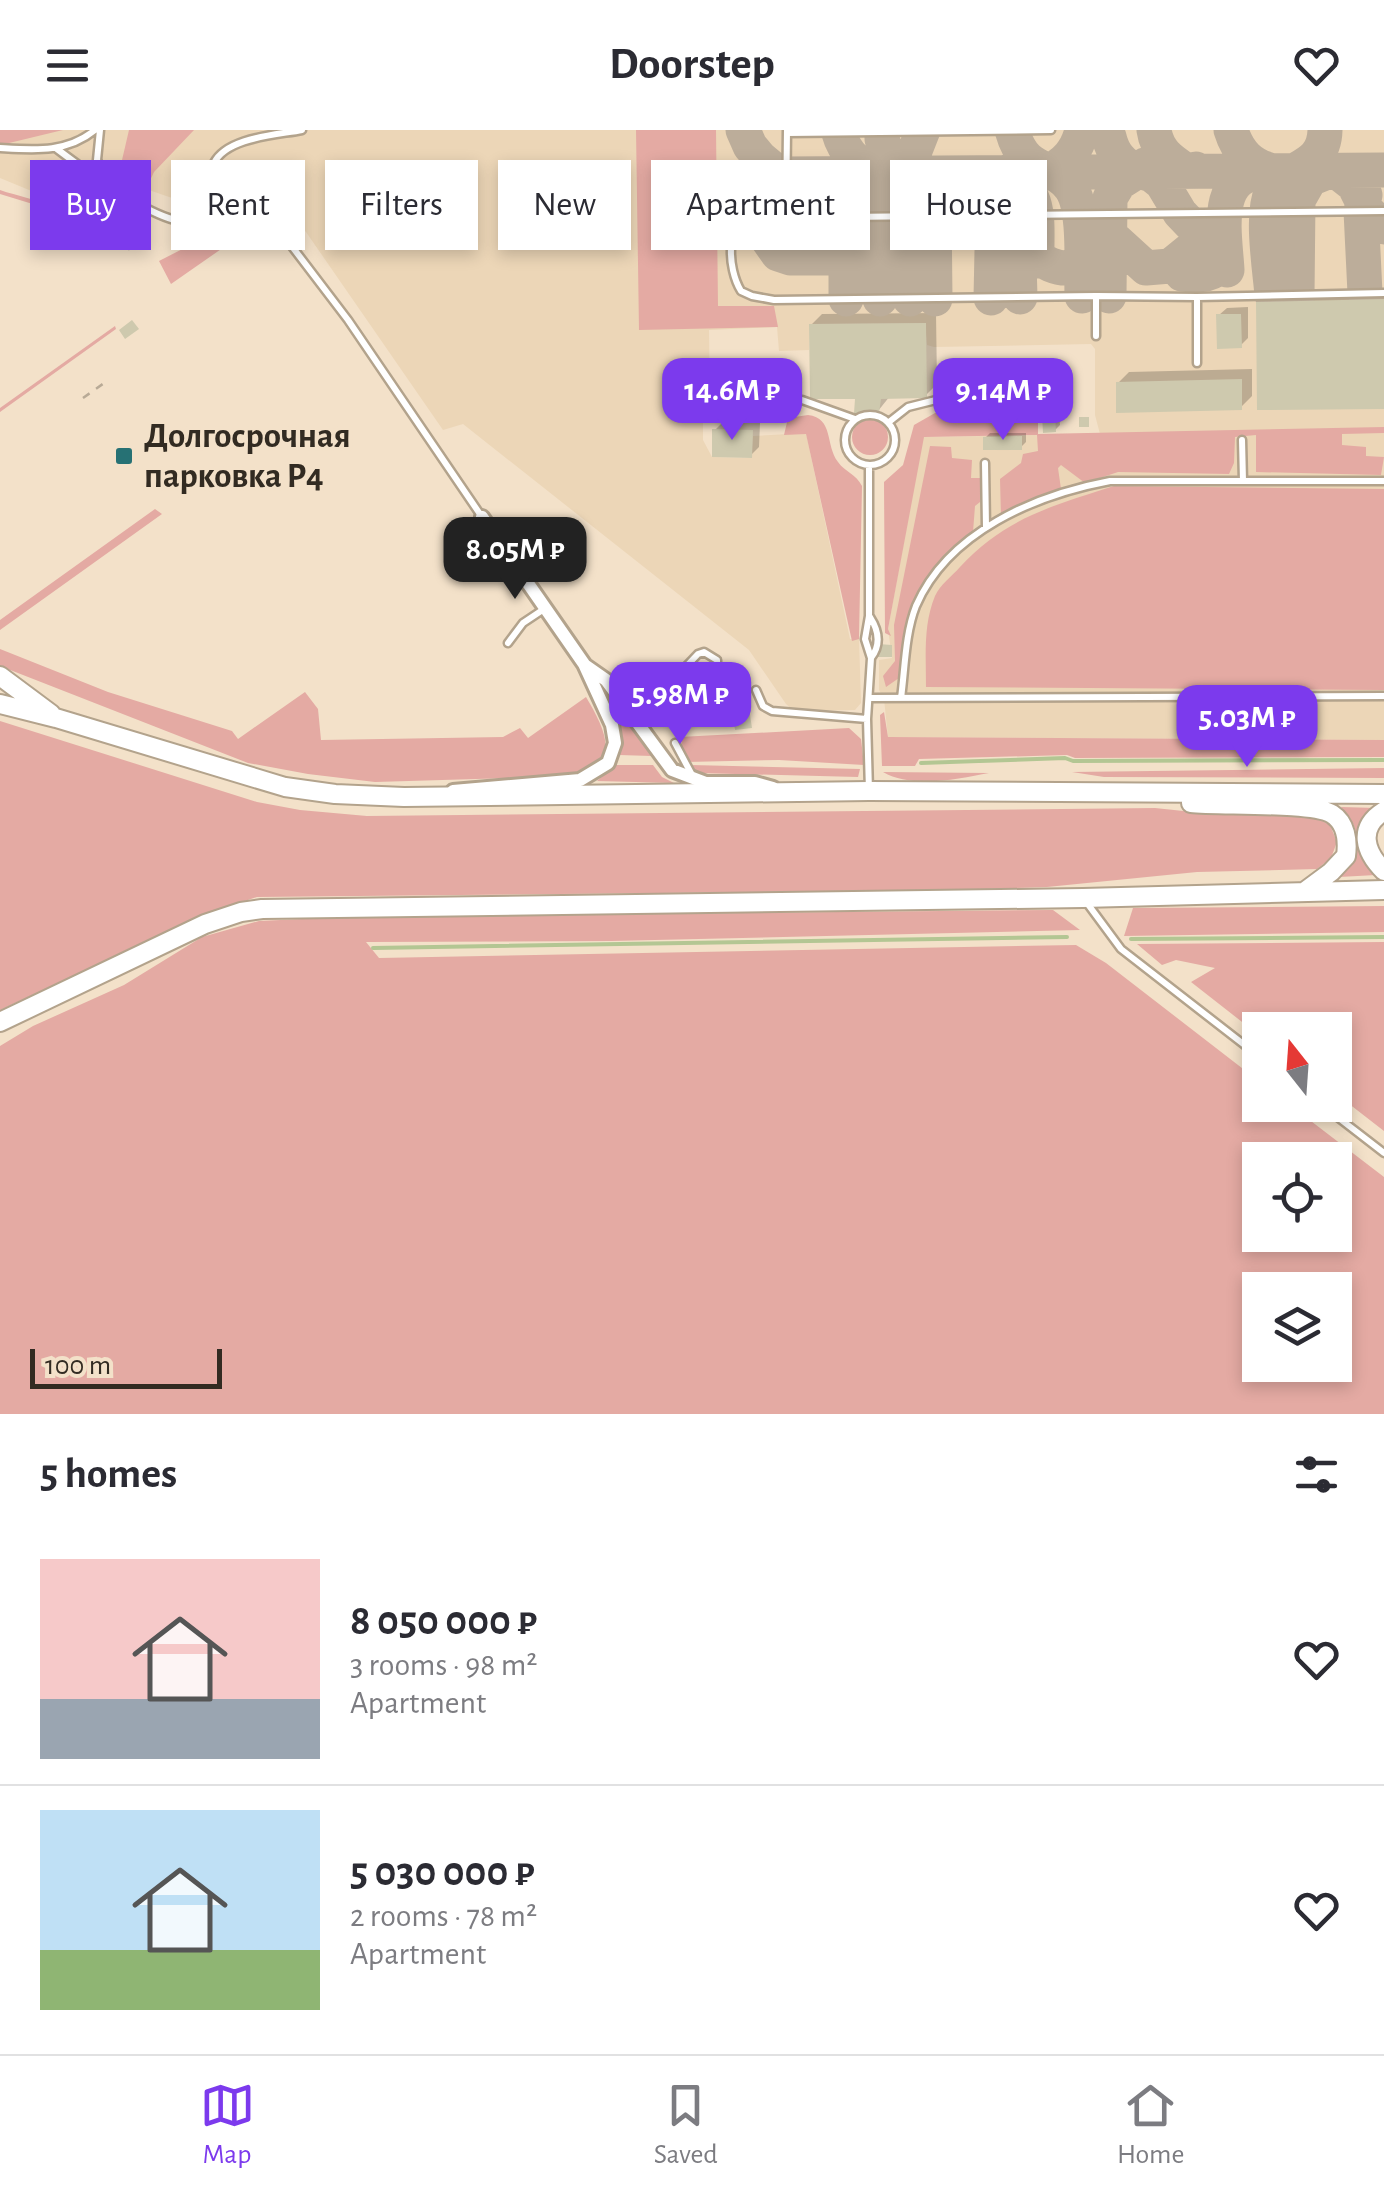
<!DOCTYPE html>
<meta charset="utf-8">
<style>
:root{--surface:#fff;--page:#f2f2f3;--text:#2b2b33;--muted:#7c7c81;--line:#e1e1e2;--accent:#7c3aed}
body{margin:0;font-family:"Alegreya Sans",sans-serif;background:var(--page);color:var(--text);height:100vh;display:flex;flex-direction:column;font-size:38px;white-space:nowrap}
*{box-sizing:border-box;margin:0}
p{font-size:32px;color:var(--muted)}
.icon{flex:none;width:55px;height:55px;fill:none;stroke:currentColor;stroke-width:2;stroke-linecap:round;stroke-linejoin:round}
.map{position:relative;height:1284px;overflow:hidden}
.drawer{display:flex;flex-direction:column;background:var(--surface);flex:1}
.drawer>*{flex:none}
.top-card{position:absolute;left:30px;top:30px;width:1325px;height:90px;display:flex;gap:20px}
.needle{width:65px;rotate:343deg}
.fabs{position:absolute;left:1242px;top:882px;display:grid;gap:20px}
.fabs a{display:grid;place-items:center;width:110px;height:110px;border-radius:0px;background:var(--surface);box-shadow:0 5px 15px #0003;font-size:50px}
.scale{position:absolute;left:30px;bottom:25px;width:192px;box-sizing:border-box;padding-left:10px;border:5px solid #322b22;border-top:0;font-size:28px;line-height:35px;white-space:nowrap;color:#322b22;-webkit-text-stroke:8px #f3e1c9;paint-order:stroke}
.price{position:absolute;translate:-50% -85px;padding:0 22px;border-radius:20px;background:var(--accent);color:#fff;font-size:32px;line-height:65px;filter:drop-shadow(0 2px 5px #0008)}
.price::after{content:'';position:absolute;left:50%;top:60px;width:30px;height:22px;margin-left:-15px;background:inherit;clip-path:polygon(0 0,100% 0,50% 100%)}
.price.active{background:#222;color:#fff}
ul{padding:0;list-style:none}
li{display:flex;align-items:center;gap:30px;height:250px;padding:0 40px}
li+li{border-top:2px solid var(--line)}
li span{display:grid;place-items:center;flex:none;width:280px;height:200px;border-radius:0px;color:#555}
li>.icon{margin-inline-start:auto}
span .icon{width:120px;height:120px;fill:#fffc;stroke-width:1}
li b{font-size:42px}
h2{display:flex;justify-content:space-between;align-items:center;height:120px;padding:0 40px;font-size:42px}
.chip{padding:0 35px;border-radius:0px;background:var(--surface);box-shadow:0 5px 15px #0003;font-size:35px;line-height:90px}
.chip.active{background:var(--accent);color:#fff}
header{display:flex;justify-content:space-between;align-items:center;height:130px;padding:0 40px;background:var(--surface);font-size:45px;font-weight:700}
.tabs{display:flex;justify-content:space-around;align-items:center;height:140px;border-top:2px solid var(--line);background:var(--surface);font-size:28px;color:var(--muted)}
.tabs a{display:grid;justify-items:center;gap:5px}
.tabs .active{color:var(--accent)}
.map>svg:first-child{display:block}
.built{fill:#ecd6b7}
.green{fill:#e4aaa3;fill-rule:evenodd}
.shadow{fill:#0003}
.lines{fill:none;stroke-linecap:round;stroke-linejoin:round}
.stream{stroke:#b3c693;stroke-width:4}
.taxiway{stroke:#bcad9a;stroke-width:35}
.building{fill:#cec9ae}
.lane-casing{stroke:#b3a38c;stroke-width:11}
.street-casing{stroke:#b3a38c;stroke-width:18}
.secondary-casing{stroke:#b3a38c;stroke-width:22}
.path{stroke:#b8aa96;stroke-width:2.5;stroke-dasharray:8 8;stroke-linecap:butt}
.lane{stroke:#fff;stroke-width:6}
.street{stroke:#fff;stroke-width:12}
.secondary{stroke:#fff;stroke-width:18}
.poi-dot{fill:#267174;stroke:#f3e1c9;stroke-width:4}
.labels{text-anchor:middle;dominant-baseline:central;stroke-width:8;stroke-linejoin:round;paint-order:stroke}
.poi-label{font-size:35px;font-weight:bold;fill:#322b22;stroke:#f3e1c9;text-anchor:start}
</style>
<header><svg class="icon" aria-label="menu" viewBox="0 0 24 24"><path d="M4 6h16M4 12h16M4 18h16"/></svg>Doorstep<svg class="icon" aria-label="heart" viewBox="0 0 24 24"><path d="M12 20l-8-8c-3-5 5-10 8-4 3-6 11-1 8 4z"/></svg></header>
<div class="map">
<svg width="1384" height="1284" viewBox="0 0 1384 1284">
<rect width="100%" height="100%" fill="#f3e1c9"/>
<!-- built -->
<path class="built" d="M0 0H1384V610L888 607 884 569 879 560V530L892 528 888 499 923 307 1100 304 1095 285V219L1091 214 934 217 927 215 925 193 810 194 809 220 779 221 777 197 709 200 710 270 703 272V310L712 327 751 328 753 306 806 303 850 509H859L861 573 855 580 794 581 786 574 749 520 463 294 443 300 306 102 283 79 246 63 215 62 172 68 146 59 123 103 114 110 101 108 78 101 46 67 0 48Z"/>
<!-- green -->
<path class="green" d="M0 0H63L9 13H0Z
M129 0H194L154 42 146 59 119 43Z
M636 0H716L718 176H774L778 197 639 200Z
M0 60C17 66 38 69 53 78 78 93 69 106 106 111L119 86 134 93V102C112 127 80 109 54 98L49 79 0 64Z
M223 106 237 108 171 154 159 131 202 109Z
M115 196 116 199 0 282V278Z
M1038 282V304L1384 297V303L1342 304V315L1366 317V326L1384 327 1381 345 1256 342V305L1235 307 1234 333 1229 344 1118 342 1085 353 1061 335 1058 338 1061 359 1001 387 1000 349 1021 333 1023 324 1038 321 1037 305 924 307 888 499 891 506 885 503 884 352 903 335 914 295 935 283Z
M808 285C834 288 825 315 838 332 845 342 856 344 862 356L859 509 852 511 806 304 784 305 788 288Z
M852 307a18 18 0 1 1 36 0a18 18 0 1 1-36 0Z
M930 316 951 317 952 328 972 330 971 348H981L980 372 975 376 973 402 924 452 909 493 899 548 886 557 883 546 895 531 894 495Z
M1114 356 1384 359V560L926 557C926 526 923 495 935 466 940 455 952 446 960 437 1005 388 1052 376 1114 356Z
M155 379 162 384 0 500V490Z
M0 519 108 562 232 601 238 609 305 562 318 579 321 610 503 607 520 598 528 608 586 567C605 599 624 636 572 646L375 652 308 644 248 633 0 536Z
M606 560 652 626 619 625 622 602 603 564Z
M884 582 888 607 1384 610V627L1075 628 1067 625 919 629 915 636H882L880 585Z
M0 591 257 672 300 680 367 686 1155 678 1221 685H1311L1330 695 1337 712 1331 728 1317 739 1197 742 1047 757 955 760 257 767 206 784 0 880Z
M849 598 861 609 864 635 779 630 686 632 680 607Z
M615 635H653L662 647 674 653 597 651Z
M691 635 860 639 858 647 698 643Z
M1384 638V648L1104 647 1072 642Z
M883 642 989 643C958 649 912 659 883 642Z
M1341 677 1377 678 1363 725 1376 745 1339 747C1354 734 1363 709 1351 690 1348 686 1344 682 1341 677Z
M1384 776V802L1124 806 1133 778Z
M1053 780 1080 800 611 811 366 812 379 828 1076 815 1106 833 1260 952V975H1290L1384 1047V1284H0V916L33 896 124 855 202 807 259 791 344 787ZM1335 1030V1105H1260V1030ZM1335 1160V1235H1260V1160Z
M1384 812V1001L1335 963V900H1260V906L1191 852 1215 838 1176 830 1162 835 1137 814Z"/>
<!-- shadow -->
<path class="shadow" d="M1384 159V277L1258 173 1269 162Z
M1248 177V208L1240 216 1219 185 1227 178Z
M936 183 937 254 926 265 890 266 878 281 857 267 811 195 822 184Z
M1252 239V266L1241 277 1118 253 1129 242Z
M1050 281H1059L1060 295 1055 300 1045 286Z
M723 292 760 293 759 317 751 325 715 300Z
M990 303H1026V312L1021 317 985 308Z"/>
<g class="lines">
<!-- stream -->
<path class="stream" d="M921 633 1065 628 1073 631 1384 630
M1131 809 1384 807
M373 818 1067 807"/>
<!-- taxiway -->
<path class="taxiway" d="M743 0 750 16 760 28 772 73 766 107 778 124 790 128H846L855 127 869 117 879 100
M838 0C845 25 858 36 882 43L912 28 923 0
M1012 0C1025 47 1053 32 1071 58 1086 80 1081 138 1082 166
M1154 0C1157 21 1170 30 1187 41L1196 39
M1231 0C1238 23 1251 36 1274 41
M1109 7C1113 24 1121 33 1136 41L1145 35
M882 9C887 27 900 45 920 40
M760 28 772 38 787 44 1384 40
M1041 41 1047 42C1066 33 1077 21 1082 0
M1006 42C1044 61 1036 94 1037 131
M1021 42 998 61 993 84C1027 122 1071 173 1108 104
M1365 65 1361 81 1365 163
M910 82V169
M846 87C847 62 857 48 882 43
M1101 97 1146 138 1170 136 1191 119
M1018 99 1020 167
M846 105V169
M1227 140C1225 104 1212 44 1264 42
M1272 165C1270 140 1261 85 1271 63 1285 34 1324 41 1325 0
M1297 165 1298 70 1310 49 1330 41 1340 44 1354 55 1367 81 1384 97
M1109 166 1110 68 1119 53 1138 41 1152 45 1162 53 1180 83 1226 131C1213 146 1201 146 1182 144L1174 134
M991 168 993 74
M880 169C880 129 864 64 907 43L922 53 934 75 935 169"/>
</g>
<!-- building -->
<path class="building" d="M131 84 137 87 127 105 116 100 124 85 129 87Z
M1384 169V279L1257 280 1256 172Z
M1216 184H1241L1242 218 1217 219Z
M132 190 139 199 125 209 119 200Z
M926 193 927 268 881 269 879 283H854L855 269H810L809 194Z
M1242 249V280L1116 283V252Z
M1042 285H1055L1056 302 1043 303Z
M1079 287H1089V297H1079Z
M712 299 753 300 752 328 712 327Z
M1022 306V320H983V307Z
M878 514 892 515V527H877Z
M743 539 752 598 735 600 729 555Z"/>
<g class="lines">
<defs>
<path id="lane" d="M100 0 97 30 108 52
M787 3 1051 0
M0 18C35 20 67 23 95 0
M57 19C86 41 144 84 179 91 189 93 200 87 210 86 238 81 262 88 284 106L348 190 482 387
M786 84 787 0
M202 88C205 70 207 49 214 33 227 7 277 5 302 0
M1096 166 1197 167V233
M1197 167 1384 163
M1096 206V166L774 170 752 166 741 161C727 138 725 92 752 80L846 87 1384 81
M802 270 855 289
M845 310a25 25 0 1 1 50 0a25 25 0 1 1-50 0Z
M889 292 908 277 940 269
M1242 310 1243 351
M985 333 986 397
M869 335V486L865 509 871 528
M508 513 523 493 544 479
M756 560 763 576 772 581 867 589
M692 563 717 576
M658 566 698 524 704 522 717 530V542L666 588
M869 568 1384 566
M901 568C905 539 905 504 916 476 948 402 1035 365 1110 351H1384
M675 613 692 645
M869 661 867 589 871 528C881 515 879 501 870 487
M1087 773 1121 819 1260 927
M1322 975 1384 1023"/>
<path id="street" d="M586 536 606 550 672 640 706 653H755L773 658
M453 661 580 650 608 633 615 613 612 595 584 534 482 387"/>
<path id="secondary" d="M0 546 51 584
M0 574 56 588 285 657 335 664 404 667 869 661 1384 664
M1191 673C1220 676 1313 672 1332 684 1346 693 1348 711 1346 726L1331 742 1304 762
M1384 681C1357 698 1365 722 1384 741
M0 892 205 794 241 782 262 779 1083 768 1384 760"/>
</defs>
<!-- lane casing -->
<use href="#lane" class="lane-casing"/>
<!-- street casing -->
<use href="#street" class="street-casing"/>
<!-- secondary casing -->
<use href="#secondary" class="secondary-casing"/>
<!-- path -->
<path class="path" d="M106 64 101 78 140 97 145 91
M128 120 139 99
M83 268 107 251"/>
<!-- lane -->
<use href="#lane" class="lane"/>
<!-- street -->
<use href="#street" class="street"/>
<!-- secondary -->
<use href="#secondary" class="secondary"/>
</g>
<!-- markers -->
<rect class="poi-dot" x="114" y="316" width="20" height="20" rx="5"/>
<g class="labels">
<!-- poi labels -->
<g class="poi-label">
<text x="144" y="306">Долгосрочная<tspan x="144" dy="40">парковка P4</tspan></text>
</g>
</g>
</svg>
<div class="fabs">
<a><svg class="needle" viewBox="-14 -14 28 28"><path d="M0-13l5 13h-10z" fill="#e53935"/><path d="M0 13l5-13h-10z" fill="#7c7c81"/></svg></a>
<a><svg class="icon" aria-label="locate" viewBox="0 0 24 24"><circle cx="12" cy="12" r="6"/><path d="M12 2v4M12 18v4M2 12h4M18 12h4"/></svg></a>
<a><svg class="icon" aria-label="layers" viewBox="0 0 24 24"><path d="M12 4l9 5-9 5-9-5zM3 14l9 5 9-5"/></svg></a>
</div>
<div class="scale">100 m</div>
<b class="price" style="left:732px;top:313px">14.6M ₽</b>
<b class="price" style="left:1003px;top:313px">9.14M ₽</b>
<b class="price active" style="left:515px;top:472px">8.05M ₽</b>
<b class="price" style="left:680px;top:617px">5.98M ₽</b>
<b class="price" style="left:1247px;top:640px">5.03M ₽</b>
<div class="top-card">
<a class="chip active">Buy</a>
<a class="chip">Rent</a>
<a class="chip">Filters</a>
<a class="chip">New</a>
<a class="chip">Apartment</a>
<a class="chip">House</a>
</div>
</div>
<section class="drawer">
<h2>5 homes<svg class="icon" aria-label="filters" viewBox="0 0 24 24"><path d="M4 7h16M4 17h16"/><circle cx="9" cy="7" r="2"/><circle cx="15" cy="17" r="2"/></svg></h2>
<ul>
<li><span style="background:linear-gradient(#f6c9c9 70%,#9aa5b1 0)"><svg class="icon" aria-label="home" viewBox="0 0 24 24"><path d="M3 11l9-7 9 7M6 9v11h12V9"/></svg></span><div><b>8 050 000 ₽</b><p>3 rooms · 98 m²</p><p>Apartment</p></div><svg class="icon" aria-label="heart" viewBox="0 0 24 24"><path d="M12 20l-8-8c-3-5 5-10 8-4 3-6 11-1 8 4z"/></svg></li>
<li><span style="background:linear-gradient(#bfe0f5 70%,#8fb573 0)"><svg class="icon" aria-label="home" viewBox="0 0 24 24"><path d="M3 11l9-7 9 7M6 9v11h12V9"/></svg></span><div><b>5 030 000 ₽</b><p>2 rooms · 78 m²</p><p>Apartment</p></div><svg class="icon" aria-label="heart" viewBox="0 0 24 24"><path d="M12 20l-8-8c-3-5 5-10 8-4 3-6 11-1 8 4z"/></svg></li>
</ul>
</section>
<nav class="tabs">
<a class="active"><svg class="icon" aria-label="map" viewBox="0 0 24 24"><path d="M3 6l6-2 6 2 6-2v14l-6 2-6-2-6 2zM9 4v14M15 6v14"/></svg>Map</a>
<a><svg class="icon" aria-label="saved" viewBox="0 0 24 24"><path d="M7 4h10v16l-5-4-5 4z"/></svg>Saved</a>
<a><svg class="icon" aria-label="home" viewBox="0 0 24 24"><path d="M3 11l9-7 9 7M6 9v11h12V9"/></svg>Home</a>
</nav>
